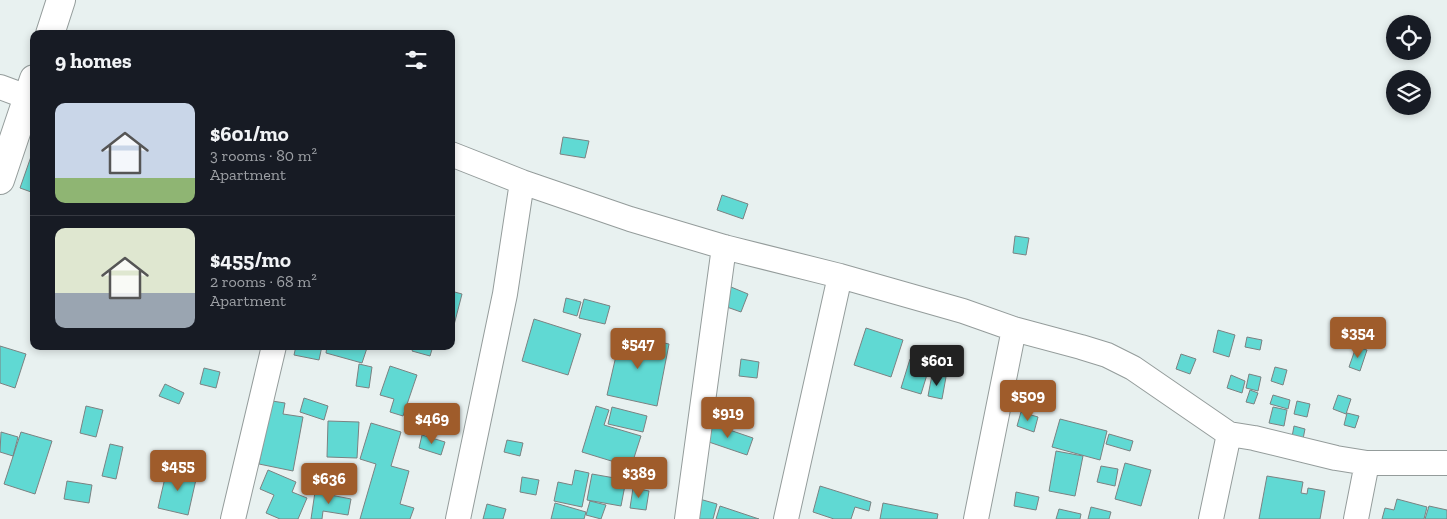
<!DOCTYPE html>
<meta charset="utf-8">
<style>
:root{--surface:#171b24;--page:#20242c;--text:#f1f3f6;--muted:#9ea1a6;--line:#363941;--accent:#9f5c2b}
body{margin:0;font-family:"Zilla Slab",serif;background:var(--page);color:var(--text);height:100vh;display:flex;flex-direction:column;font-size:19px;white-space:nowrap}
*{box-sizing:border-box;margin:0}
p{font-size:16px;color:var(--muted)}
.icon{flex:none;width:28px;height:28px;fill:none;stroke:currentColor;stroke-width:2;stroke-linecap:round;stroke-linejoin:round}
.map{position:relative;flex:1;overflow:hidden}
.sheet{position:absolute;left:30px;top:30px;width:425px;height:320px;display:flex;flex-direction:column;background:var(--surface);border-radius:10px;box-shadow:0 2px 8px #0003}
.sheet>*{flex:none}
.buttons{position:absolute;left:1386px;top:15px;display:grid;gap:10px}
.buttons a{display:grid;place-items:center;width:45px;height:45px;border-radius:50%;background:var(--surface);box-shadow:0 2px 8px #0003;font-size:25px}
.price{position:absolute;translate:-50% -42px;padding:0 11px;border-radius:5px;background:var(--accent);color:#fff;font-size:16px;line-height:32px;filter:drop-shadow(0 1px 2px #0008)}
.price::after{content:'';position:absolute;left:50%;top:30px;width:15px;height:11px;margin-left:-8px;background:inherit;clip-path:polygon(0 0,100% 0,50% 100%)}
.price.current{background:#222;color:#fff}
ul{padding:0;list-style:none}
li{display:flex;align-items:center;gap:15px;height:125px;padding:0 25px}
li+li{border-top:1px solid var(--line)}
li span{display:grid;place-items:center;flex:none;width:140px;height:100px;border-radius:10px;color:#555}
li>.icon{margin-inline-start:auto}
span .icon{width:60px;height:60px;fill:#fffc;stroke-width:1}
li b{font-size:21px}
h2{display:flex;justify-content:space-between;align-items:center;height:60px;padding:0 25px;font-size:21px}
.map>svg:first-child{display:block}
.building{fill:#60d9d3;stroke:#7b8282}
.lines{fill:none;stroke-linecap:round;stroke-linejoin:round}
.street-casing{stroke:#949c9b;stroke-width:26}
.secondary-casing{stroke:#949c9b;stroke-width:30}
.street{stroke:#fff;stroke-width:24}
.secondary{stroke:#fff;stroke-width:28}
</style>
<div class="map">
<svg width="1447" height="519" viewBox="0 0 1447 519">
<rect width="100%" height="100%" fill="#e8f1f0"/>
<!-- building -->
<path class="building" d="M563 137 589 141 585 158 560 154Z
M34 148V193L20 188Z
M722 195 748 204 743 219 717 210Z
M1015 236 1029 238 1026 255 1013 253Z
M731 287 748 294 741 312 724 306Z
M451 291 462 294 454 325H451Z
M566 298 581 302 577 316 563 312Z
M584 299 610 306 605 324 579 318Z
M534 319 581 334 568 375 522 361Z
M866 328 903 340 891 377 854 365Z
M1218 330 1235 335 1229 357 1213 352Z
M1345 331 1357 336 1353 347 1341 343Z
M621 334 669 344 657 406 607 395Z
M1247 337 1262 340 1260 350 1245 347Z
M0 346 26 354 15 388 0 383Z
M296 346H322L319 360 294 355Z
M327 346H362L367 348 362 363 326 353Z
M414 346H433L430 356 412 351Z
M1356 347 1367 350 1360 371 1349 367Z
M1181 354 1196 359 1190 374 1176 369Z
M741 359 759 362 757 378 739 376Z
M910 359 930 365 921 394 901 388Z
M359 364 372 367 369 388 356 386Z
M390 366 417 375 403 416 390 412 394 399 380 395Z
M1275 367 1287 370 1283 385 1271 381Z
M204 368 220 372 216 388 200 384Z
M1249 374 1261 377 1258 391 1246 388Z
M932 375 946 377 942 399 928 396Z
M1231 375 1245 381 1242 393 1227 388Z
M165 384 184 393 179 404 159 396Z
M1250 390 1258 393 1254 404 1246 402Z
M1273 395 1290 400 1288 409 1270 404Z
M1338 395 1351 399 1346 414 1333 409Z
M304 398 328 406 324 420 300 412Z
M272 401 285 403 283 414 303 417 293 471 259 464Z
M1297 401 1310 404 1307 417 1294 414Z
M86 406 103 410 96 437 80 433Z
M596 406 609 410 604 425 641 436 631 467 582 452Z
M612 407 647 416 643 432 608 424Z
M1273 407 1287 410 1284 426 1269 423Z
M1021 412 1038 417 1034 432 1017 426Z
M1347 413 1359 416 1355 428 1344 425Z
M1060 419 1107 431 1100 460 1052 447Z
M328 421 359 422 357 458 327 457Z
M371 423 401 432 391 466 409 471 400 504 414 508 410 519H360L376 464 360 459Z
M709 423 753 438 747 455 703 440Z
M1294 426 1305 429 1303 439 1292 437Z
M1 432 18 437 13 456 0 452Z
M21 432 52 441 35 494 4 484Z
M1109 434 1133 441 1130 451 1106 444Z
M422 435 445 442 441 455 419 448Z
M507 440 523 443 520 456 504 452Z
M110 444 123 447 116 479 102 476Z
M1056 451 1083 456 1075 496 1049 491Z
M1125 463 1151 470 1141 506 1115 499Z
M317 465 350 469 347 494 313 489Z
M1101 466 1118 469 1115 486 1097 482Z
M167 469 197 475 188 515 158 508Z
M268 470 296 482 292 492 307 498 298 519H280L266 513 274 495 260 489Z
M575 470 589 473 582 507 554 501 558 482 572 485Z
M592 474 626 480 621 506 587 500Z
M1267 476 1303 482 1301 493 1307 494 1308 488 1325 491 1320 519H1259Z
M522 477 539 480 536 495 520 492Z
M67 481 92 485 89 503 64 499Z
M820 486 871 502 869 511 855 507 851 519H834L813 512Z
M633 488 649 491 646 510 630 508Z
M315 492 351 499 348 515 323 511 322 519H311Z
M1016 492 1039 497 1036 510 1014 506Z
M696 498 717 504 713 519H694Z
M1397 499 1427 507 1424 519H1382L1385 508 1394 510Z
M590 501 606 505 601 519 586 515Z
M555 503 586 512 584 519H551Z
M883 503 938 514 937 519H880Z
M487 504 506 509 503 519H483Z
M720 506 759 519H716Z
M1429 506 1447 510V519H1425Z
M1091 507 1111 512 1109 519H1088Z
M1059 509 1081 514 1080 519H1056Z"/>
<g class="lines">
<defs>
<path id="street" d="M0 87 27 97
M451 154 522 182 630 219 724 247 840 276 963 311 1014 329 1081 347 1107 355 1133 368 1229 434 1254 438 1336 458 1367 463H1447
M233 519 274 346
M458 519 505 294 522 182
M687 519 724 247
M786 519 840 276
M976 519 1014 329
M1211 519 1229 434
M1356 519 1367 463"/>
<path id="secondary" d="M50 34 61 0
M0 180 34 79"/>
</defs>
<!-- street casing -->
<use href="#street" class="street-casing"/>
<!-- secondary casing -->
<use href="#secondary" class="secondary-casing"/>
<!-- street -->
<use href="#street" class="street"/>
<!-- secondary -->
<use href="#secondary" class="secondary"/>
</g>
</svg>
<div class="buttons">
<a><svg class="icon" aria-label="locate" viewBox="0 0 24 24"><circle cx="12" cy="12" r="6"/><path d="M12 2v4M12 18v4M2 12h4M18 12h4"/></svg></a>
<a><svg class="icon" aria-label="layers" viewBox="0 0 24 24"><path d="M12 4l9 5-9 5-9-5zM3 14l9 5 9-5"/></svg></a>
</div>
<b class="price" style="left:1358px;top:359px">$354</b>
<b class="price" style="left:638px;top:370px">$547</b>
<b class="price current" style="left:937px;top:387px">$601</b>
<b class="price" style="left:1028px;top:422px">$509</b>
<b class="price" style="left:728px;top:439px">$919</b>
<b class="price" style="left:432px;top:445px">$469</b>
<b class="price" style="left:178px;top:492px">$455</b>
<b class="price" style="left:639px;top:499px">$389</b>
<b class="price" style="left:329px;top:505px">$636</b>
<section class="sheet">
<h2>9 homes<svg class="icon" aria-label="filters" viewBox="0 0 24 24"><path d="M4 7h16M4 17h16"/><circle cx="9" cy="7" r="2"/><circle cx="15" cy="17" r="2"/></svg></h2>
<ul>
<li><span style="background:linear-gradient(#c9d6e8 75%,#8fb573 0)"><svg class="icon" aria-label="home" viewBox="0 0 24 24"><path d="M3 11l9-7 9 7M6 9v11h12V9"/></svg></span><div><b>$601/mo</b><p>3 rooms · 80 m²</p><p>Apartment</p></div></li>
<li><span style="background:linear-gradient(#dfe7d0 65%,#9aa5b1 0)"><svg class="icon" aria-label="home" viewBox="0 0 24 24"><path d="M3 11l9-7 9 7M6 9v11h12V9"/></svg></span><div><b>$455/mo</b><p>2 rooms · 68 m²</p><p>Apartment</p></div></li>
</ul>
</section>
</div>
